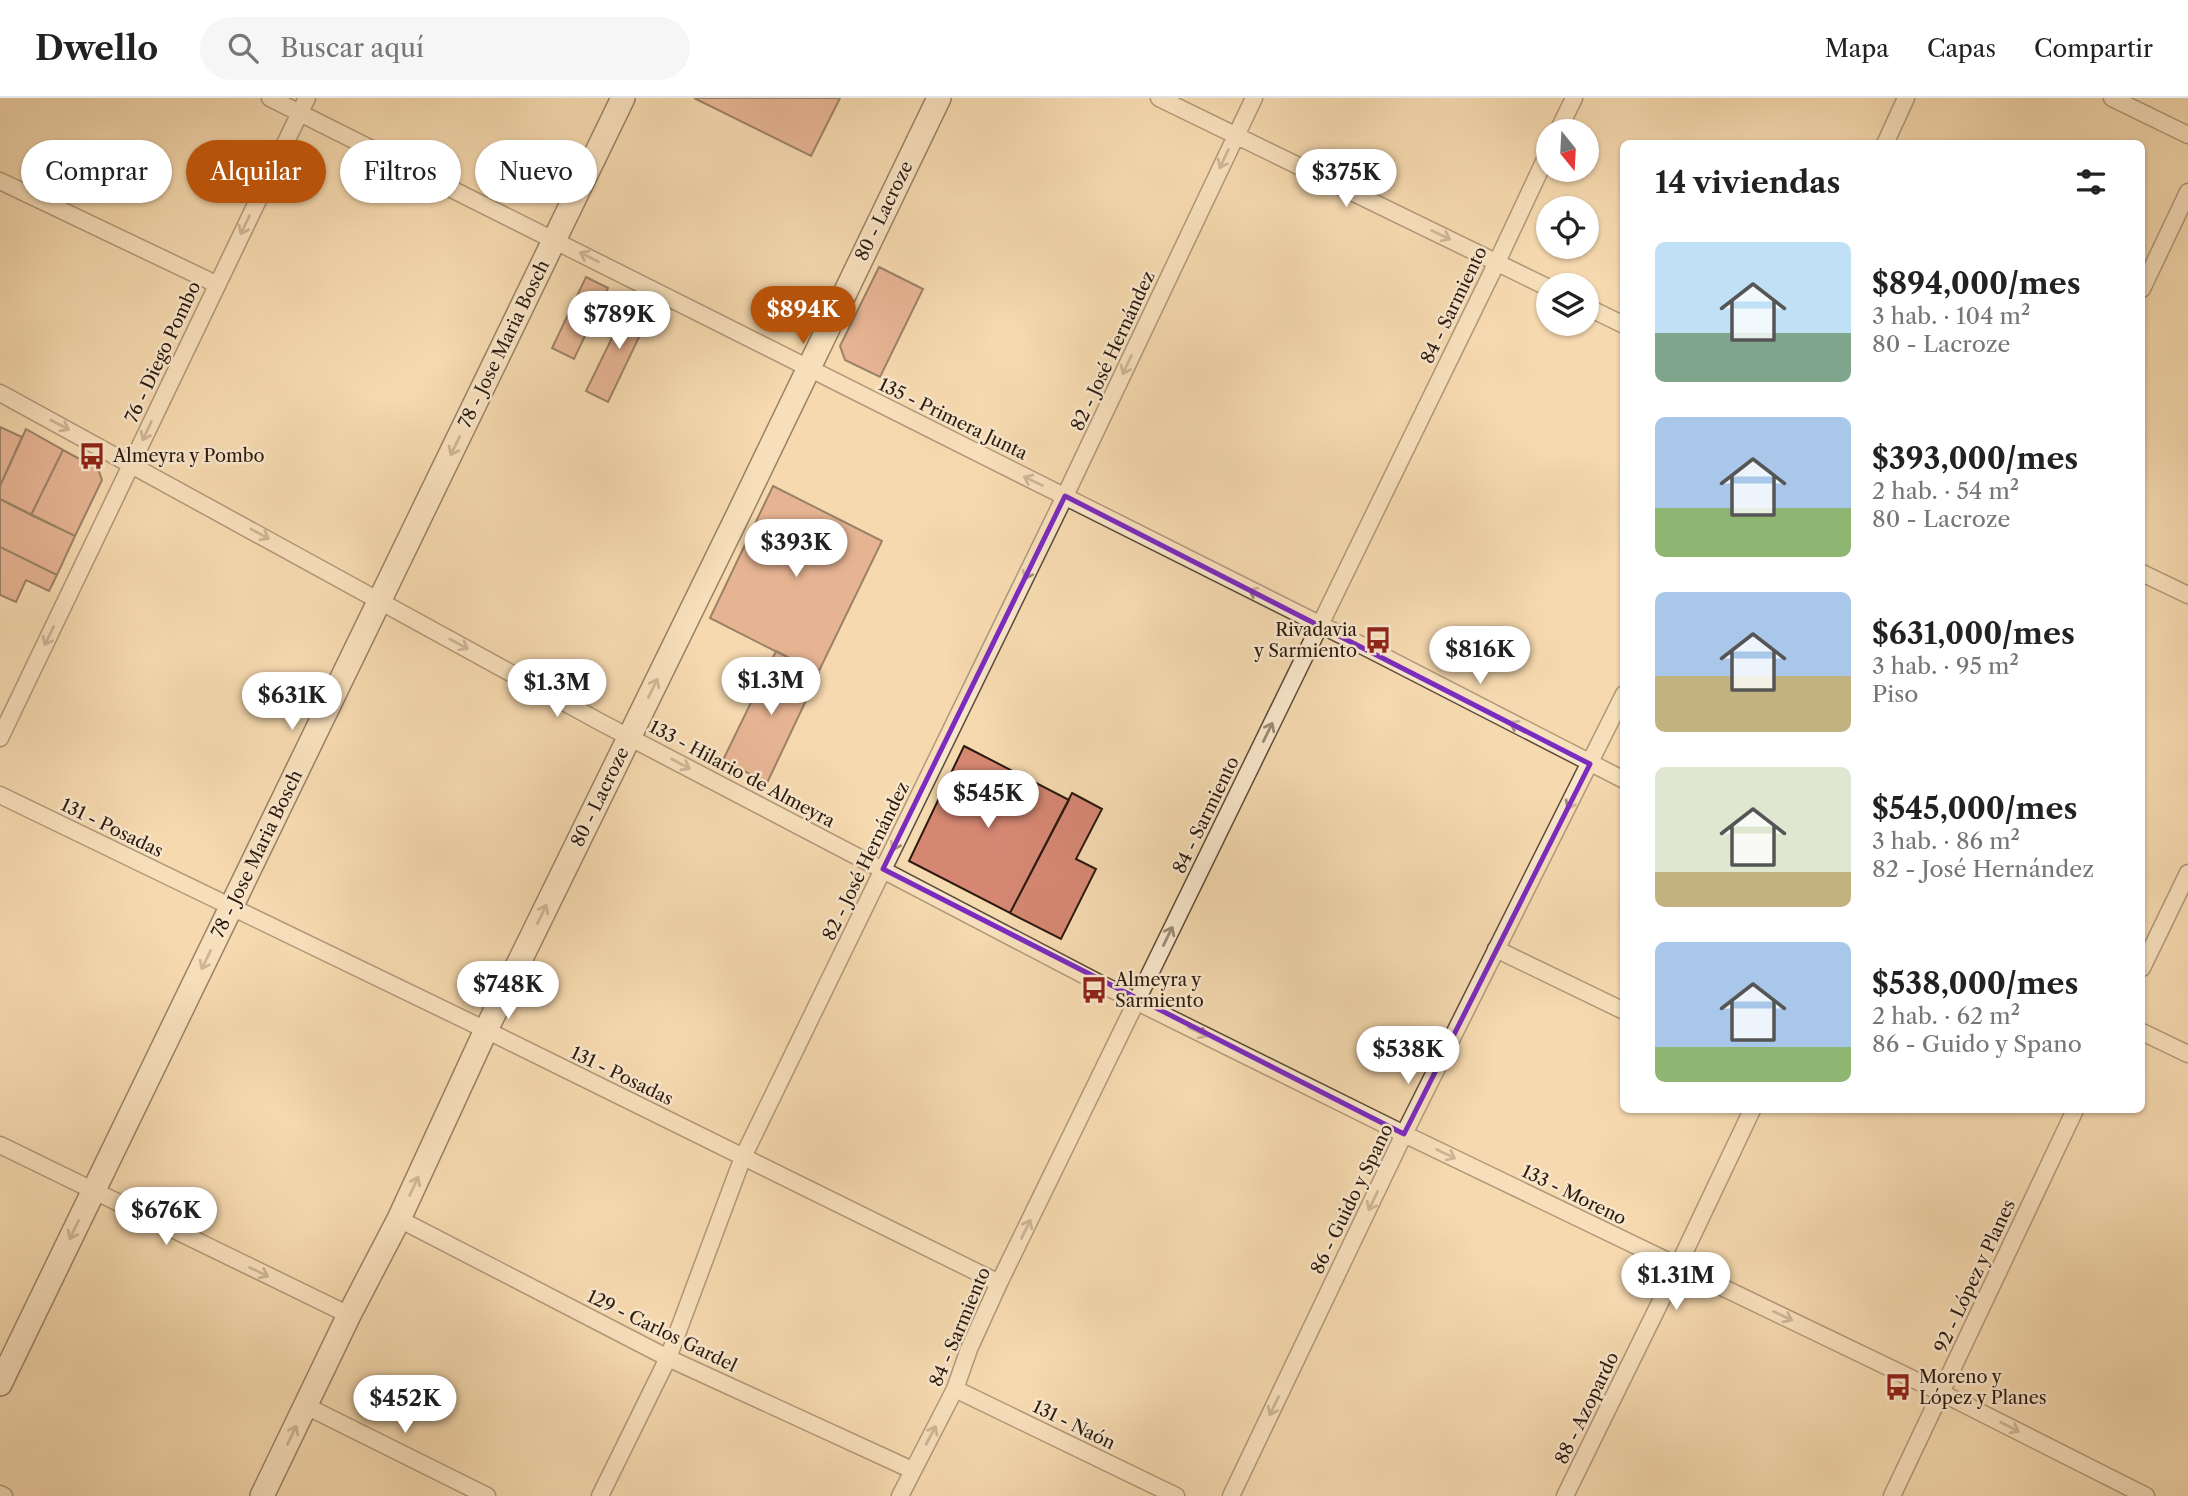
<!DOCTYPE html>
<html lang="es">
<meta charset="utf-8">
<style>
:root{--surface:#fff;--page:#f6f6f6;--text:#222;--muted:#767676;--line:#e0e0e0;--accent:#b45309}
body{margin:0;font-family:"Libre Caslon Text",serif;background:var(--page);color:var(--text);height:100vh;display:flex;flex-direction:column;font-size:26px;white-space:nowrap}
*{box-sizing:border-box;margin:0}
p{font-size:23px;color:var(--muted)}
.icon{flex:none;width:38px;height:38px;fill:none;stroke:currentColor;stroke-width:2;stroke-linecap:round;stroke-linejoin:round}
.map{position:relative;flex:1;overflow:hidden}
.sheet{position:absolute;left:1620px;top:42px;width:525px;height:973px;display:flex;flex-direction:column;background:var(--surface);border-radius:10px;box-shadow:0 2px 5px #0004}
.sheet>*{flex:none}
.guide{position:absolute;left:21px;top:42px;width:665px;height:63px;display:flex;gap:14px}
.needle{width:46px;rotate:162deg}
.controls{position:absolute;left:1536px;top:21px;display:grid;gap:14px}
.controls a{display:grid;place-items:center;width:63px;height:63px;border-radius:50%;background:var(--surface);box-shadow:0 2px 5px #0004;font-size:35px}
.price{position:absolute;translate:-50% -60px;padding:0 16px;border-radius:24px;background:#fff;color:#222;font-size:23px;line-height:46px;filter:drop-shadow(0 2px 4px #0008)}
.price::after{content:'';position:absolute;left:50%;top:42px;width:21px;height:16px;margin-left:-10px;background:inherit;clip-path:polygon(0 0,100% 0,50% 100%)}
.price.current{background:var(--accent);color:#fff}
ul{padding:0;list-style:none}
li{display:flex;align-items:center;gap:21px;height:175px;padding:0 35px}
li span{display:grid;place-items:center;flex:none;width:196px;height:140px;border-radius:10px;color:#555}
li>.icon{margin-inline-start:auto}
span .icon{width:84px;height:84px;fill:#fffc;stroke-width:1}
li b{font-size:30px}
h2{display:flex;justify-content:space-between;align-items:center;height:84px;padding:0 35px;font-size:30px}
.chip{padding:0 24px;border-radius:32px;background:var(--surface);box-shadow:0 2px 5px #0004;font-size:24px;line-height:63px}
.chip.current{background:var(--accent);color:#fff}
header{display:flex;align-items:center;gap:42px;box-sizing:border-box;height:98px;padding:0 35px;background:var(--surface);border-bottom:2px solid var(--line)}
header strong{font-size:33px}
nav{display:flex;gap:38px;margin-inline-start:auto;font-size:24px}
.search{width:490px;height:63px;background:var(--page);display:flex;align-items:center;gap:18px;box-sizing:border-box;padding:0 24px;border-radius:38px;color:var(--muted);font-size:26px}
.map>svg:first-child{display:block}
.building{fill:#d58772;stroke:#2c1a10;stroke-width:2}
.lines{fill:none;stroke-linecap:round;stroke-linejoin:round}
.street-casing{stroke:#5e4a38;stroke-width:19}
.secondary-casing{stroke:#2c1a10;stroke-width:26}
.street{stroke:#f8e6cb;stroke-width:16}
.secondary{stroke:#f8e6cb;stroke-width:23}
.oneway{stroke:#9c8a77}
.marked{fill:none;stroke:#7b2cbf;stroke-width:5;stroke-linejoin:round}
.labels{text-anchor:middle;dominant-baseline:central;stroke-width:5;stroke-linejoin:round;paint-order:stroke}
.street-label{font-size:18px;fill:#2c1a10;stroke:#f8e6cb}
.poi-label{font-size:18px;fill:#2c1a10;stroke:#f8e6cb;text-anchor:start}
</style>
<header>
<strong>Dwello</strong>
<div class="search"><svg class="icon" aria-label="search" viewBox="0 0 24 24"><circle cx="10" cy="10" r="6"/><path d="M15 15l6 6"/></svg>Buscar aquí</div>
<nav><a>Mapa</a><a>Capas</a><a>Compartir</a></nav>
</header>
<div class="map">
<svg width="2188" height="1398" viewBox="0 0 2188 1398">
<rect width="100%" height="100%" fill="#f5d9af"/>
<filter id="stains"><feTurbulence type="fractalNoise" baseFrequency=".00286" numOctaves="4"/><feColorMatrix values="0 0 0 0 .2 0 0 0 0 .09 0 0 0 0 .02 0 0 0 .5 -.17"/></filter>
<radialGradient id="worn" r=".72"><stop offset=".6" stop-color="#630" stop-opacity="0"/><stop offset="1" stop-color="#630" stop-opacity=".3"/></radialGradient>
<!-- building -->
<path class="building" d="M694 0H840L811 58Z
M879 169 923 191 880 279 845 262 840 248Z
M586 179 608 190 574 261 552 250Z
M631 201 652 212 608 304 586 293Z
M0 329 22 339 0 388Z
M26 331 63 352 31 417 0 401V388Z
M63 352 98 371 102 382 75 438 31 417Z
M773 388 882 443 818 575 710 520Z
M0 401 75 438 57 477 0 449Z
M0 449 57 477 49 493 26 482 16 504 0 497Z
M776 553 819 575 767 685 723 662Z
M964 648 1069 702 1010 815 909 763Z
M1072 695 1102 711 1076 761 1096 771 1061 841 1010 815Z"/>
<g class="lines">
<defs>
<path id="street" d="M270 0 1373 553 1624 682
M1159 0 1549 190
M2112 0 2188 37
M1558 33 1574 0
M1885 46 1906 0
M0 83 216 186
M2142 191 2188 94
M1587 209 1624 227
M0 295 602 625 1097 884 1404 1036 1942 1295 2146 1398
M2142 475 2188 497
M0 640 307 0
M0 697 486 932 999 1185
M1496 851 1624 913
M2142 870 2188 775
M2142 934 2188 956
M0 1047 349 1217
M399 1121 668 1260 912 1372
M955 1291 1176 1398
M306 1308 487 1398
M0 1396 4 1398
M600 1398 668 1260 743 1059 1065 398 1254 0
M900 1398 955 1291 969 1251 999 1185 1497 164 1549 53
M1231 1398 1404 1036 1624 596
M1565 1398 1678 1168 1752 1012
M1892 1398 2075 1012"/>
<path id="secondary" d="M0 1286 623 0
M262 1398 349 1217 399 1121 486 932 738 417 939 0"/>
</defs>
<!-- street casing -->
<use href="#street" class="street-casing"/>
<!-- secondary casing -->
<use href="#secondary" class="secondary-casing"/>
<!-- street -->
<use href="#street" class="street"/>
<!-- secondary -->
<use href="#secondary" class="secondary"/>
</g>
<!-- one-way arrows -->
<defs><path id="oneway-shaft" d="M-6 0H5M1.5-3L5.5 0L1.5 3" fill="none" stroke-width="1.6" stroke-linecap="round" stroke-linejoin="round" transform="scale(1.75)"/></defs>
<g class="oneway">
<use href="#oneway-shaft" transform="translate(1224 61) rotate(115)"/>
<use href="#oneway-shaft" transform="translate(245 127) rotate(116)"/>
<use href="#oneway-shaft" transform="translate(1441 137) rotate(26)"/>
<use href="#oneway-shaft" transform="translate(589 159) rotate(-153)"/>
<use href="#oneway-shaft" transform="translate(1127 267) rotate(115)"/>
<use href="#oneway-shaft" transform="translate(60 327) rotate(28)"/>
<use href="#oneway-shaft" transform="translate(147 333) rotate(115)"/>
<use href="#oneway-shaft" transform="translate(455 348) rotate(116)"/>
<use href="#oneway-shaft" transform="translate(1033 383) rotate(-154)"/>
<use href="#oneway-shaft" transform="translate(260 436) rotate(29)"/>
<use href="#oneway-shaft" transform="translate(1029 472) rotate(116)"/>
<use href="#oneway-shaft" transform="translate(1258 496) rotate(-153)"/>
<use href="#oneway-shaft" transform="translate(49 538) rotate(116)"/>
<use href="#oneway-shaft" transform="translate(459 546) rotate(29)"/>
<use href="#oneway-shaft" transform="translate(653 590) rotate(-64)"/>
<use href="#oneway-shaft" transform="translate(1519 629) rotate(-153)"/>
<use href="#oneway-shaft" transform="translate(1268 634) rotate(-64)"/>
<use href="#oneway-shaft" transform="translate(681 666) rotate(28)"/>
<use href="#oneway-shaft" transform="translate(1572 702) rotate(117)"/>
<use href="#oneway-shaft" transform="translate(897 743) rotate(116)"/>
<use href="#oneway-shaft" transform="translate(542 816) rotate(-64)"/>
<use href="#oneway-shaft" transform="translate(1168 838) rotate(-64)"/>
<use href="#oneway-shaft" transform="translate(206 862) rotate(116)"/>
<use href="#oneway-shaft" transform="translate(1198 934) rotate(26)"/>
<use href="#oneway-shaft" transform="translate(1446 1056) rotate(26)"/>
<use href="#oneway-shaft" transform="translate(414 1088) rotate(-65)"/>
<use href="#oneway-shaft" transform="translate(1373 1103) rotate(116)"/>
<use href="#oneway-shaft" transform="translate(1026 1131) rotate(-64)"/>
<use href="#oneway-shaft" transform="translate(74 1132) rotate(116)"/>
<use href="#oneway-shaft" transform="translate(259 1174) rotate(26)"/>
<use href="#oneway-shaft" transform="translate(1783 1218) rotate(26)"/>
<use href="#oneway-shaft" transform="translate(1274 1308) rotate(116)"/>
<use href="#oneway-shaft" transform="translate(2010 1329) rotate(27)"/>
<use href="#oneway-shaft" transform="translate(292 1337) rotate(-64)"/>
<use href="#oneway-shaft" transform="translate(931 1337) rotate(-62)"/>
</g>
<!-- marked area -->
<path d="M0 0H2188V1398H0ZM1065 398 1590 666 1404 1036 883 771Z" fill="#f5d9af" fill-opacity=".55" fill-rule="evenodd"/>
<path class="marked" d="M1065 398 1590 666 1404 1036 883 771Z"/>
<!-- icons -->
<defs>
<symbol id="bus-bare" viewBox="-9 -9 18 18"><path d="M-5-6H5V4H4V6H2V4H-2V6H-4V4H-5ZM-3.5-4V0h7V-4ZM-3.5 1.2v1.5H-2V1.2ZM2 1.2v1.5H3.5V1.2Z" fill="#8f2418" stroke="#f8e6cb" stroke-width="2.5" paint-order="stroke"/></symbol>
</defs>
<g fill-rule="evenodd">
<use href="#bus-bare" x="73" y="339" width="38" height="38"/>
<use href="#bus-bare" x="1359" y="523" width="38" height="38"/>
<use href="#bus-bare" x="1075" y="873" width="38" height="38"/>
<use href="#bus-bare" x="1879" y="1270" width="38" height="38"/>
</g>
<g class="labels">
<!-- street labels -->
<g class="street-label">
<text transform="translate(884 113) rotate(-64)">80 - Lacroze</text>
<text transform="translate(1454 207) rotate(-64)">84 - Sarmiento</text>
<text transform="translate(504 246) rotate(-64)">78 - Jose Maria Bosch</text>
<text transform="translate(1113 253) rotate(-65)">82 - José Hernández</text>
<text transform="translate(163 254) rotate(-65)">76 - Diego Pombo</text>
<text transform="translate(953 321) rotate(26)">135 - Primera Junta</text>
<text transform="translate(742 676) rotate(28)">133 - Hilario de Almeyra</text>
<text transform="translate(600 699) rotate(-64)">80 - Lacroze</text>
<text transform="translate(1206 717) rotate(-64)">84 - Sarmiento</text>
<text transform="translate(112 730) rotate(26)">131 - Posadas</text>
<text transform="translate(257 756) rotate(-64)">78 - Jose Maria Bosch</text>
<text transform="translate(866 763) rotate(-64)">82 - José Hernández</text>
<text transform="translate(622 978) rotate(26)">131 - Posadas</text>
<text transform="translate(1574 1097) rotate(26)">133 - Moreno</text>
<text transform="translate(1352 1101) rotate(-64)">86 - Guido y Spano</text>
<text transform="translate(1975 1178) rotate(-65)">92 - López y Planes</text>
<text transform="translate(960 1229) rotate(-67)">84 - Sarmiento</text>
<text transform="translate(662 1233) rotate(26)">129 - Carlos Gardel</text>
<text transform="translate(1587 1310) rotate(-64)">88 - Azopardo</text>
<text transform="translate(1074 1327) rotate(26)">131 - Naón</text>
</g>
<!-- poi labels -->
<g class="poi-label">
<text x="113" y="358">Almeyra y Pombo</text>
<text x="1357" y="532" text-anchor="end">Rivadavia<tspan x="1357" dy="21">y Sarmiento</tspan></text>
<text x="1115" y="882">Almeyra y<tspan x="1115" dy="21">Sarmiento</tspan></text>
<text x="1919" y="1279">Moreno y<tspan x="1919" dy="21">López y Planes</tspan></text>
</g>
</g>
<rect width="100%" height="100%" filter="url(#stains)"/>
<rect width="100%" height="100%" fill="url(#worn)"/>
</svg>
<div class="controls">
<a><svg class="needle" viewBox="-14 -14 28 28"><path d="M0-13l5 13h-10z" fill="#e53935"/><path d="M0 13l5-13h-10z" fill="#767676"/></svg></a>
<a><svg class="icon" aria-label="locate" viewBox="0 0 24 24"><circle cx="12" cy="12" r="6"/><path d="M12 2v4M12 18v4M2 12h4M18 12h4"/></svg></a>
<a><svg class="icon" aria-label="layers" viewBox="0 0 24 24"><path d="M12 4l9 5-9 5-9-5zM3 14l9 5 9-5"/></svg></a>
</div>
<b class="price" style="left:1346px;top:111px">$375K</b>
<b class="price current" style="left:803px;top:248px">$894K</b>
<b class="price" style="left:619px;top:253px">$789K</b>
<b class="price" style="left:796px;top:481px">$393K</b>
<b class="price" style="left:1480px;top:588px">$816K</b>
<b class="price" style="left:771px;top:619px">$1.3M</b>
<b class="price" style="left:557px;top:621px">$1.3M</b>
<b class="price" style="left:292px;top:634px">$631K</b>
<b class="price" style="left:988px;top:732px">$545K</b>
<b class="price" style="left:508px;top:923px">$748K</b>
<b class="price" style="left:1408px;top:988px">$538K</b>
<b class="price" style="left:166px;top:1149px">$676K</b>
<b class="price" style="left:1676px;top:1214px">$1.31M</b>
<b class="price" style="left:405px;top:1337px">$452K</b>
<div class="guide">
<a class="chip">Comprar</a>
<a class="chip current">Alquilar</a>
<a class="chip">Filtros</a>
<a class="chip">Nuevo</a>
</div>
<section class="sheet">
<h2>14 viviendas<svg class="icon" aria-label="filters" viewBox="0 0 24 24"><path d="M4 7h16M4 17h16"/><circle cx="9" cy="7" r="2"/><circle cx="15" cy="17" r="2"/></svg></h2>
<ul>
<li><span style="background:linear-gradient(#bfe0f5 65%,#7fa58c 0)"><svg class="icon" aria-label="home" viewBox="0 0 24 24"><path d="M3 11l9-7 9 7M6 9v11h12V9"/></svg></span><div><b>$894,000/mes</b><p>3 hab. · 104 m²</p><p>80 - Lacroze</p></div></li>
<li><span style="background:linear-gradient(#a9c7e8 65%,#8fb573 0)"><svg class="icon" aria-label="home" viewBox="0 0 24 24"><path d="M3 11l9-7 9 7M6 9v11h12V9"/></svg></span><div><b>$393,000/mes</b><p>2 hab. · 54 m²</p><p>80 - Lacroze</p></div></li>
<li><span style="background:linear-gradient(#a9c7e8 60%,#c2b280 0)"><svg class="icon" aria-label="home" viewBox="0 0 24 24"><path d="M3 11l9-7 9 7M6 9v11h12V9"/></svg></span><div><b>$631,000/mes</b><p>3 hab. · 95 m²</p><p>Piso</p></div></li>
<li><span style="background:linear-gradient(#dfe7d0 75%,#c2b280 0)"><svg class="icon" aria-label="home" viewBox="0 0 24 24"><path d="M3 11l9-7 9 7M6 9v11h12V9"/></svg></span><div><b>$545,000/mes</b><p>3 hab. · 86 m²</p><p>82 - José Hernández</p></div></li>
<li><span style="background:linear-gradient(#a9c7e8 75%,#8fb573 0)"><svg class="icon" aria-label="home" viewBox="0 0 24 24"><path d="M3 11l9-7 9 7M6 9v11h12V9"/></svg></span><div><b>$538,000/mes</b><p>2 hab. · 62 m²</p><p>86 - Guido y Spano</p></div></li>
</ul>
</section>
</div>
